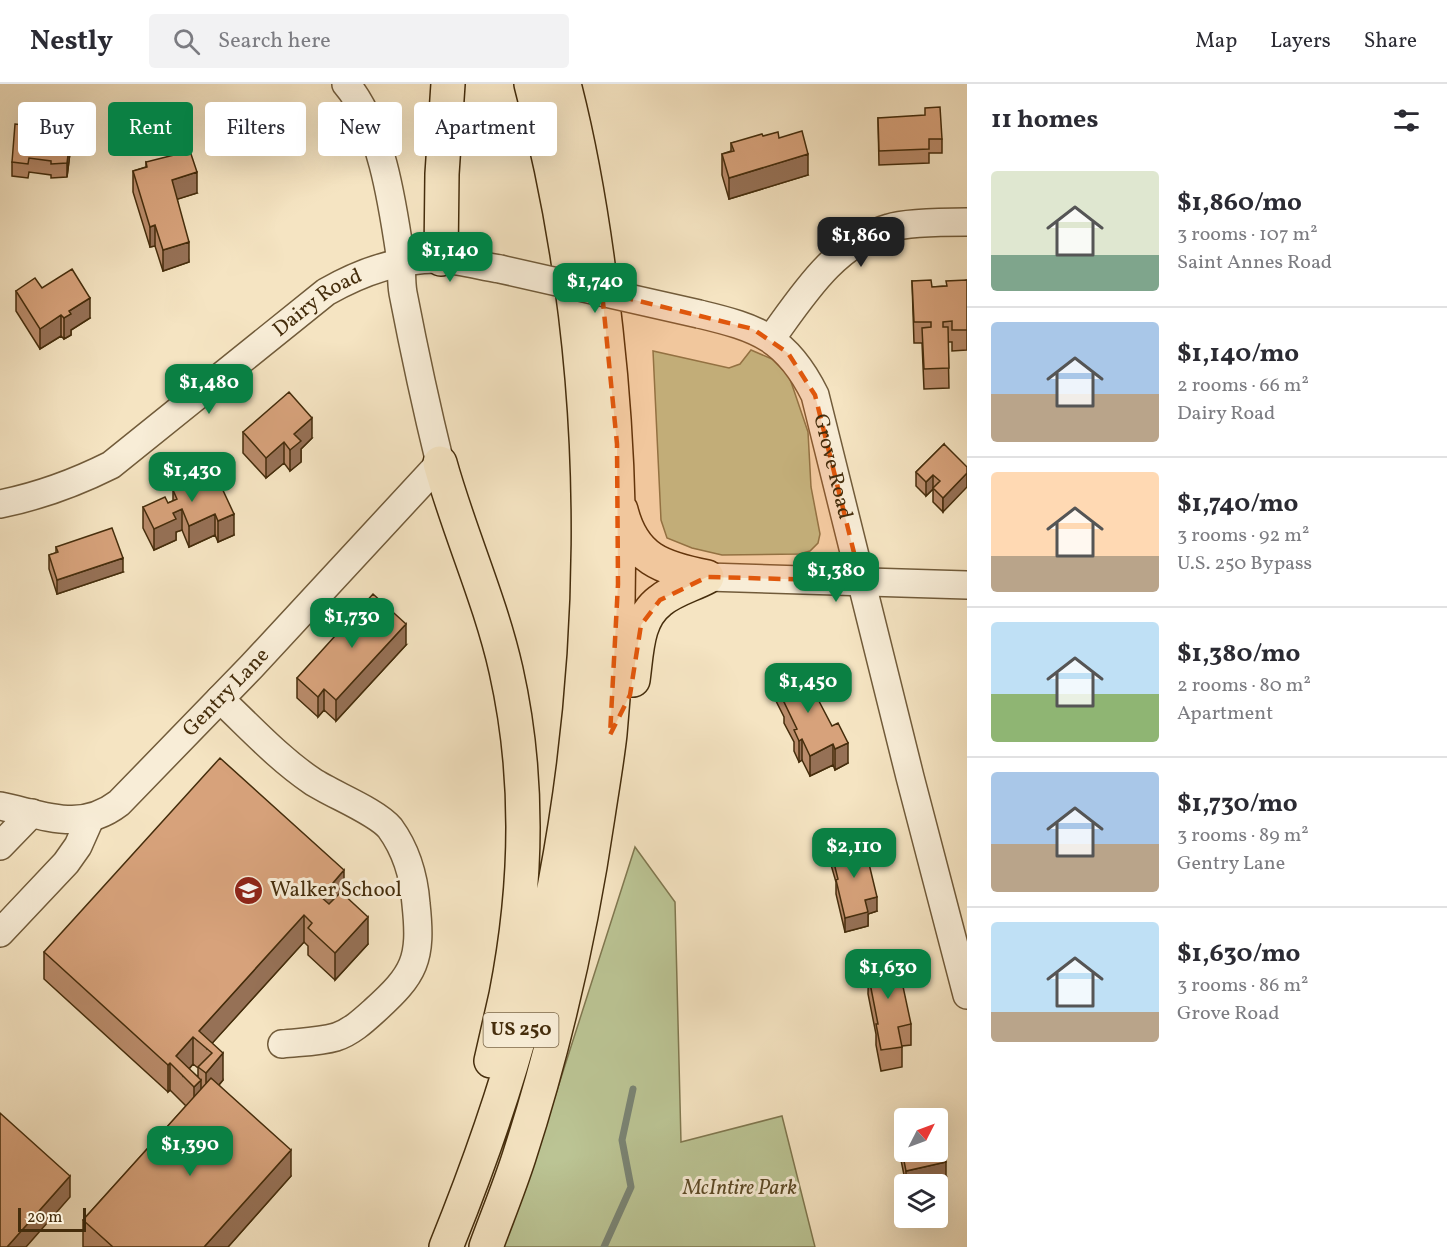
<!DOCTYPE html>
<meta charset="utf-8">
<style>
:root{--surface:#fff;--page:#f2f2f3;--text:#2b2b33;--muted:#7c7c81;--line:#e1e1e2;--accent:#0b8043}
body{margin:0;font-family:Vollkorn,serif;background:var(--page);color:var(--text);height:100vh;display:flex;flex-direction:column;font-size:22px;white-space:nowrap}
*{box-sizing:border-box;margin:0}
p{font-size:20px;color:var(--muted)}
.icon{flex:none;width:33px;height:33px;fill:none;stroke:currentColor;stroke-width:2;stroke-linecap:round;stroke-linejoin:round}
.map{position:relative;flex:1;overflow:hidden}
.side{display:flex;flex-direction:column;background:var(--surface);width:480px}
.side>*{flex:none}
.banner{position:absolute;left:18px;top:18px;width:570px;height:54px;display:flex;gap:12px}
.needle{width:39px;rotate:48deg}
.controls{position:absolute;left:894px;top:1024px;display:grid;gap:12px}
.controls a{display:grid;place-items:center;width:54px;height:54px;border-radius:6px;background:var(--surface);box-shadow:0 6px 24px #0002;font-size:30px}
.scale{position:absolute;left:18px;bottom:15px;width:68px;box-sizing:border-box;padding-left:6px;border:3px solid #452d0c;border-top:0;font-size:16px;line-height:21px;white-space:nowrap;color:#452d0c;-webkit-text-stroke:4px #f8edd7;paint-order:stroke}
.price{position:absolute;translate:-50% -51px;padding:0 14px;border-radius:12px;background:var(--accent);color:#fff;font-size:20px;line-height:39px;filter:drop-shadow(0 2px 3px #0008)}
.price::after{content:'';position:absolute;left:50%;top:36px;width:18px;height:14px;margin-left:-9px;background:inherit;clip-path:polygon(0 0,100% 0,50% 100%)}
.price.current{background:#222;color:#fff}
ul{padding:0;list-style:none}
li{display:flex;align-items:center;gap:18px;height:150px;padding:0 24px}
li+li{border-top:2px solid var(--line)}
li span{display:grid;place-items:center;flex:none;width:168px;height:120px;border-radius:6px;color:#555}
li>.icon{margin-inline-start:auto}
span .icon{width:72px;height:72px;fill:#fffc;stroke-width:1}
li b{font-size:26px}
h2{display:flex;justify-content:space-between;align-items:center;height:72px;padding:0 24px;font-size:26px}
.pill{padding:0 21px;border-radius:6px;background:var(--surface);box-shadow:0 6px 24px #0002;font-size:21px;line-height:54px}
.pill.current{background:var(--accent);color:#fff}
header{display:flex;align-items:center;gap:36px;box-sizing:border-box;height:84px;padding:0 30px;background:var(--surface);border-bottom:2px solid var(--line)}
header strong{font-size:28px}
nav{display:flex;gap:33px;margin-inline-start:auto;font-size:21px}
.search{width:420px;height:54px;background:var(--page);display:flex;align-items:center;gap:15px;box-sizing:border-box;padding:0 21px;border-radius:6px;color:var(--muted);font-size:22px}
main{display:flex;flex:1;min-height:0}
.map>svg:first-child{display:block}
.green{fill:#bbc494;stroke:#807850;stroke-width:1.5}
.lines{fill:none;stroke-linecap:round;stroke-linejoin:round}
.stream{stroke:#7a8474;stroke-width:7}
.minor-casing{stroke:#715b3a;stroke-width:30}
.highway-casing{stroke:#452d0c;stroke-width:36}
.minor{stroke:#f8edd7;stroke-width:27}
.highway{stroke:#f5e4c2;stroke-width:33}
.minor-bridge-casing{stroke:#715b3a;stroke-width:30;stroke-linecap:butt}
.minor-bridge{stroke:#f8edd7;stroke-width:27}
.wall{fill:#b98b6a;stroke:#452d0c;stroke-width:1.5;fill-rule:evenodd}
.shaded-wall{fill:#967156;stroke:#452d0c;stroke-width:1.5}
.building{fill:#d7a27b;stroke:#452d0c;stroke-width:1.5}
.marked{fill:#e0570c;fill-opacity:0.2;stroke:#e0570c;stroke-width:4.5;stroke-dasharray:12 8;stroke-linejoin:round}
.labels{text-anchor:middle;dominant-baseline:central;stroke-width:6;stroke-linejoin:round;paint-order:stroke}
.shield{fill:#f8edd7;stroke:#7b6749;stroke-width:1.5}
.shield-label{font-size:20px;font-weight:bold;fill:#452d0c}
.street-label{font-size:21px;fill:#452d0c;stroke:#f8edd7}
.poi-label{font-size:21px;fill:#452d0c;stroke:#f8edd7;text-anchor:start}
.park-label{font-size:21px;font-style:italic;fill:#5d4b27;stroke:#f8edd7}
</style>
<header>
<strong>Nestly</strong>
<div class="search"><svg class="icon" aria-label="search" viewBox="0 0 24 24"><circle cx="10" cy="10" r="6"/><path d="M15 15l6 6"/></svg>Search here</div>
<nav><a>Map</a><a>Layers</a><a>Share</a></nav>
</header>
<main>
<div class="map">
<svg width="967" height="1163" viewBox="0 0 967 1163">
<rect width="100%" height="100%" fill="#f5e4c2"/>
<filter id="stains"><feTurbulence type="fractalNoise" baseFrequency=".00333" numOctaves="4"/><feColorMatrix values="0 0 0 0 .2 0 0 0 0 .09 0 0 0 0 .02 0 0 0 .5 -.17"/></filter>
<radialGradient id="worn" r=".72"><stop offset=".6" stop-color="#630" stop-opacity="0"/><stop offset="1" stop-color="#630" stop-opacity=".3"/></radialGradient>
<!-- green -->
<path class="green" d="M751 266 772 275 789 292 808 348 811 403 820 450 818 459 810 467 799 470 722 471 692 464 667 454 661 436 653 267 729 284 740 280Z
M635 763 675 818 681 1058 782 1032 815 1163H495L526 1103Z"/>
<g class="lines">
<!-- stream -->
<path class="stream" d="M604 1163 631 1103 622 1056 633 1005"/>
<defs>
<g id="minor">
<path id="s1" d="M699 230C758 244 787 254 815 311L910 693 967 911"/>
<path d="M771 255C803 211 834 160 889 144 907 138 947 138 967 138"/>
<path id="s2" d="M0 420C40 412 75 399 111 381L326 208C361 188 400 174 441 175 460 176 481 182 500 185"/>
<path d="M707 493 967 501"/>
<path d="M220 615C250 643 278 674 312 697 331 710 376 727 390 744 406 766 414 793 416 820 422 876 415 890 374 927 363 937 351 948 336 953 319 958 300 958 282 960"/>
<path id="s3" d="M0 722C44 731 80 749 119 719L251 583 440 379C426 322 414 266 403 209 401 198 402 188 401 177 393 123 382 42 346 0"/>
<path d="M0 762 32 729"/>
<path d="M0 849 66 779 78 762 90 735"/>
</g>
<path id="highway" d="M441 175 442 90 448 0
M440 379C459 448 490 515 506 586 530 693 527 804 506 911 501 933 496 955 491 977
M621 426C633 475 662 484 707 493
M633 596C637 569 636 535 660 517 673 506 692 501 707 493
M446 1163C478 1084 507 1003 528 920 605 620 611 300 531 0
M486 1163C497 1133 509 1104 519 1073 555 962 581 848 598 732 602 705 607 677 610 650 623 515 621 380 606 246 597 163 585 81 564 0"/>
</defs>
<!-- minor casing -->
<use href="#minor" class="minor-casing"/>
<!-- highway casing -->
<use href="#highway" class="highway-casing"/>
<!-- minor -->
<use href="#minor" class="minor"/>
<!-- highway -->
<use href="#highway" class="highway"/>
<defs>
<path id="minor-bridge" d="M500 185 699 230"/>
</defs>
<!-- minor-bridge casing -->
<use href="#minor-bridge" class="minor-bridge-casing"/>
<!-- minor-bridge -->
<use href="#minor-bridge" class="minor-bridge"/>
</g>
<!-- wall -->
<path class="wall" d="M878 34 942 55V69H929V79L879 81Z
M763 52 808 91 729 115 722 91V70L731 67V59Z
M71 61 67 93 51 94V91L29 88 28 94 12 92V78Z
M146 78 197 109 177 115 189 178 163 187 155 162 150 163 133 108V87L146 83Z
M967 196V266L952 267V258H948L949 304 924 305 922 259H914L912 197 932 203 946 202Z
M42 204 90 234 71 246V251L64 255 61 252 40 265 16 227V207Z
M243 348 312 354 301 365V378L290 387 284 379 266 394 243 369Z
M944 360 943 428 933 418V405L926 412 916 402V388Z
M214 387 234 451 218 458 215 451 189 463 182 446 176 448V456L154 466 143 444V423L168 419 173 417V406Z
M56 463 123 488 57 510 49 485V471L56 469Z
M406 561 336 637 324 626 318 633 297 614V594Z
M774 592 807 604 848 679 835 686 833 681 810 692 802 676 799 678 794 667V658L784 639V633L774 613Z
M831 767 877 827 868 830V842L845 848 836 810V798L831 781Z
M344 812 368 860 335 896 308 871V862L304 858 212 959 223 996 219 1001 291 1092 228 1163H83V1136L186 1022 170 1006 168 1008 44 895V868ZM193 980 198 984V993L189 985Z
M869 873 911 940V961L902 962V983L881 987 876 961V950L868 910Z
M897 1042 904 1068 946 1092 906 1101 897 1056Z"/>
<!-- shaded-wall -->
<path class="shaded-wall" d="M71 47V61L67 93V79Z
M808 70V91L729 115V94Z
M197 88V109L172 117V96Z
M155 141V162L150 163V143Z
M189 158V178L163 187V166Z
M90 214V234L71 246V251L64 255V234L69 227Z
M61 231V252L40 265V245Z
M312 334V354L301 365V378L290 387V366L294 350Z
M284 358V379L266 394V374Z
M967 389V403L943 428V414Z
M933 391V405L926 412V398Z
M182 425V446L176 448V456L154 466V445L173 429Z
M215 430V451L189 463V442Z
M234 430V451L218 458V437Z
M123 474V488L57 510V496Z
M406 540V561L336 637V616Z
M324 605V626L318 633V613Z
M802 655V676L799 678V657Z
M848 659V679L835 686V665Z
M833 660V681L810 692V672Z
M344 786V813L321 839V813Z
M877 813V827L868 830V842L845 848V834L865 816Z
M304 831V858L207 965 199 947Z
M368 833V860L335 896V869Z
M193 953V980L183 992 176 972Z
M223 969V996L206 1016V989Z
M170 979V1006L168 1008V981Z
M201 996V1023L194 1029V1003Z
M291 1066V1092L228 1163H204Z
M946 1078V1092L906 1101V1087Z
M70 1092V1113L26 1163H7Z"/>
<!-- building -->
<path class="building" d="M940 23 942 55H929V65L879 67 878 34 925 31V24Z
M15 40 71 47 67 79 51 80V77L29 74 28 80 12 78Z
M802 47 808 70 729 94 722 70 734 67 731 59 762 50 763 52 778 48 779 54Z
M190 67 197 88 172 96 189 158 163 166 155 141 150 143 133 87 147 83 146 78Z
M72 185 90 214 69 227 71 230 64 234 61 231 40 245 16 207 35 194 42 204Z
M931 196 932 203 947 202 946 197 967 196V246H952V237L943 238V243H948L949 284 924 285 922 244 931 243V238H914L912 197Z
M289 308 312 334 294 350 301 357 290 366 284 358 266 374 243 348Z
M944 360 967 383V389L943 414 933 404 940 397 933 391 926 398 916 388Z
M214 387 234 430 218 437 215 430 189 442 182 425 173 429 176 435 154 445 143 423 165 413 168 419 177 415 173 406Z
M112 444 123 474 57 496 49 471 58 468 56 463Z
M373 510 406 540 336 616 324 605 318 613 297 594Z
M796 581 807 604 811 602 832 642 838 639 848 659 835 665 833 660 810 672 802 655 799 657 794 646 797 645 784 618 786 617 774 592Z
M220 674 344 786 321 813 329 820 341 808 368 833 335 869 308 844 312 839 304 831 199 947 223 969 206 989 198 983 212 969 193 953 176 972 201 996 194 1003 170 979 168 981 44 868Z
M864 759 877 813 865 816 868 828 845 834 836 796 838 795 831 767Z
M894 869 896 880 898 879 911 940 898 943 902 963 881 966 876 940H878L868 889H872L869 873Z
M211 994 291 1066 204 1163H113L83 1136Z
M0 1029 70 1092 7 1163H0Z
M904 1041V1068H938V1061L942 1060 946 1078 906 1087 897 1042Z"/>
<!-- marked area -->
<path class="marked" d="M602 208 753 245 788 269 815 311 861 497 707 493 660 516 641 541 630 611 610 651 618 500 617 360Z"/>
<!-- icons -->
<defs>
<symbol id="school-disc" viewBox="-11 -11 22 22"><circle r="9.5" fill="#8f2418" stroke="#f8edd7"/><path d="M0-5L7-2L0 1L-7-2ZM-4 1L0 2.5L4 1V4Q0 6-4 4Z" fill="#fff"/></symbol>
</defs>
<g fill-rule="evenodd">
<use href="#school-disc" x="232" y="790" width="33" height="33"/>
</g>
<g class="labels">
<!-- shield labels -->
<rect class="shield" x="483.5" y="929" width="75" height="34" rx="4.5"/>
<g class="shield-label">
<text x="521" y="946">US 250</text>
</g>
<!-- street labels -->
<g class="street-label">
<text stroke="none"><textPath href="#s2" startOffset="381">Dairy Road</textPath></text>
<text stroke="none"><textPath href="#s1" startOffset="222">Grove Road</textPath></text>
<text stroke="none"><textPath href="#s3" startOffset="278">Gentry Lane</textPath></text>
</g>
<!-- poi labels -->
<g class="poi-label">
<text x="270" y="806">Walker School</text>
</g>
<!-- park labels -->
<g class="park-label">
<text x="740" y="1104">McIntire Park</text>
</g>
</g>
<rect width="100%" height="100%" filter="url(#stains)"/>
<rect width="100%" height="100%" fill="url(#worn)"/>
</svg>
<div class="controls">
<a><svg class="needle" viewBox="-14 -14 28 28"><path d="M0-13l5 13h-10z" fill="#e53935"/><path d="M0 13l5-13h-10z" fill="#7c7c81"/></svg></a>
<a><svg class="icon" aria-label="layers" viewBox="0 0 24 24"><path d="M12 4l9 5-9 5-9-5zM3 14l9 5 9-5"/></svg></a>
</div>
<div class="scale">20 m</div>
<b class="price current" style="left:861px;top:184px">$1,860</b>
<b class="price" style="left:450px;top:199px">$1,140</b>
<b class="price" style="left:595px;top:230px">$1,740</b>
<b class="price" style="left:209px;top:331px">$1,480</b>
<b class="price" style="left:192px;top:419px">$1,430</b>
<b class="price" style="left:836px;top:519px">$1,380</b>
<b class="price" style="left:352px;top:565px">$1,730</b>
<b class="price" style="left:808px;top:630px">$1,450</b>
<b class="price" style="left:854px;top:795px">$2,110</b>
<b class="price" style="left:888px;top:916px">$1,630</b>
<b class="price" style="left:190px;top:1093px">$1,390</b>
<div class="banner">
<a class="pill">Buy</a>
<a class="pill current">Rent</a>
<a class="pill">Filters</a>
<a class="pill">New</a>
<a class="pill">Apartment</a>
</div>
</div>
<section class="side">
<h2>11 homes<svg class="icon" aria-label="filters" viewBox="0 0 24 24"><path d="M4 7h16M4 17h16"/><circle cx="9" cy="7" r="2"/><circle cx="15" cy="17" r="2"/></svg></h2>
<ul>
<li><span style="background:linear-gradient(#dfe7d0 70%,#7fa58c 0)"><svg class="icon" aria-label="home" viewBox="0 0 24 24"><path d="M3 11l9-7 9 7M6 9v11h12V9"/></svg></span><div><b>$1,860/mo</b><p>3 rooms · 107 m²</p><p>Saint Annes Road</p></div></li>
<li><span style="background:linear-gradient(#a9c7e8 60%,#b9a48a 0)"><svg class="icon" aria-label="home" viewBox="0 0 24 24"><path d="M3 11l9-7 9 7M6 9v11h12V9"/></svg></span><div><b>$1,140/mo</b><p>2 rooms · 66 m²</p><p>Dairy Road</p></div></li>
<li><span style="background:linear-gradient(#ffd9b3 70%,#b9a48a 0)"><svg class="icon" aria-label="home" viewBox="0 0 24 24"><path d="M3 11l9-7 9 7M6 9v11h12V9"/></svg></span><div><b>$1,740/mo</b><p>3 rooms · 92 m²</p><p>U.S. 250 Bypass</p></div></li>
<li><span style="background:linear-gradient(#bfe0f5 60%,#8fb573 0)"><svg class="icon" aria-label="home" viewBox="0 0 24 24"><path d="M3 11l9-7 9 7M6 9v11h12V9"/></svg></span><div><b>$1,380/mo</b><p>2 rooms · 80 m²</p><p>Apartment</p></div></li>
<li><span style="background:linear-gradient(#a9c7e8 60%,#b9a48a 0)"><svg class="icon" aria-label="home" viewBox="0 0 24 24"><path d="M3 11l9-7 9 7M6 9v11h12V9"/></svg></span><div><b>$1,730/mo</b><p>3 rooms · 89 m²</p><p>Gentry Lane</p></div></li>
<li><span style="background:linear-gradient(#bfe0f5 75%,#b9a48a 0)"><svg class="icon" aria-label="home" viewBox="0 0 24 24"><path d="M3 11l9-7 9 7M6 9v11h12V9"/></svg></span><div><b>$1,630/mo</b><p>3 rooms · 86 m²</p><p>Grove Road</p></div></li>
</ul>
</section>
</main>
